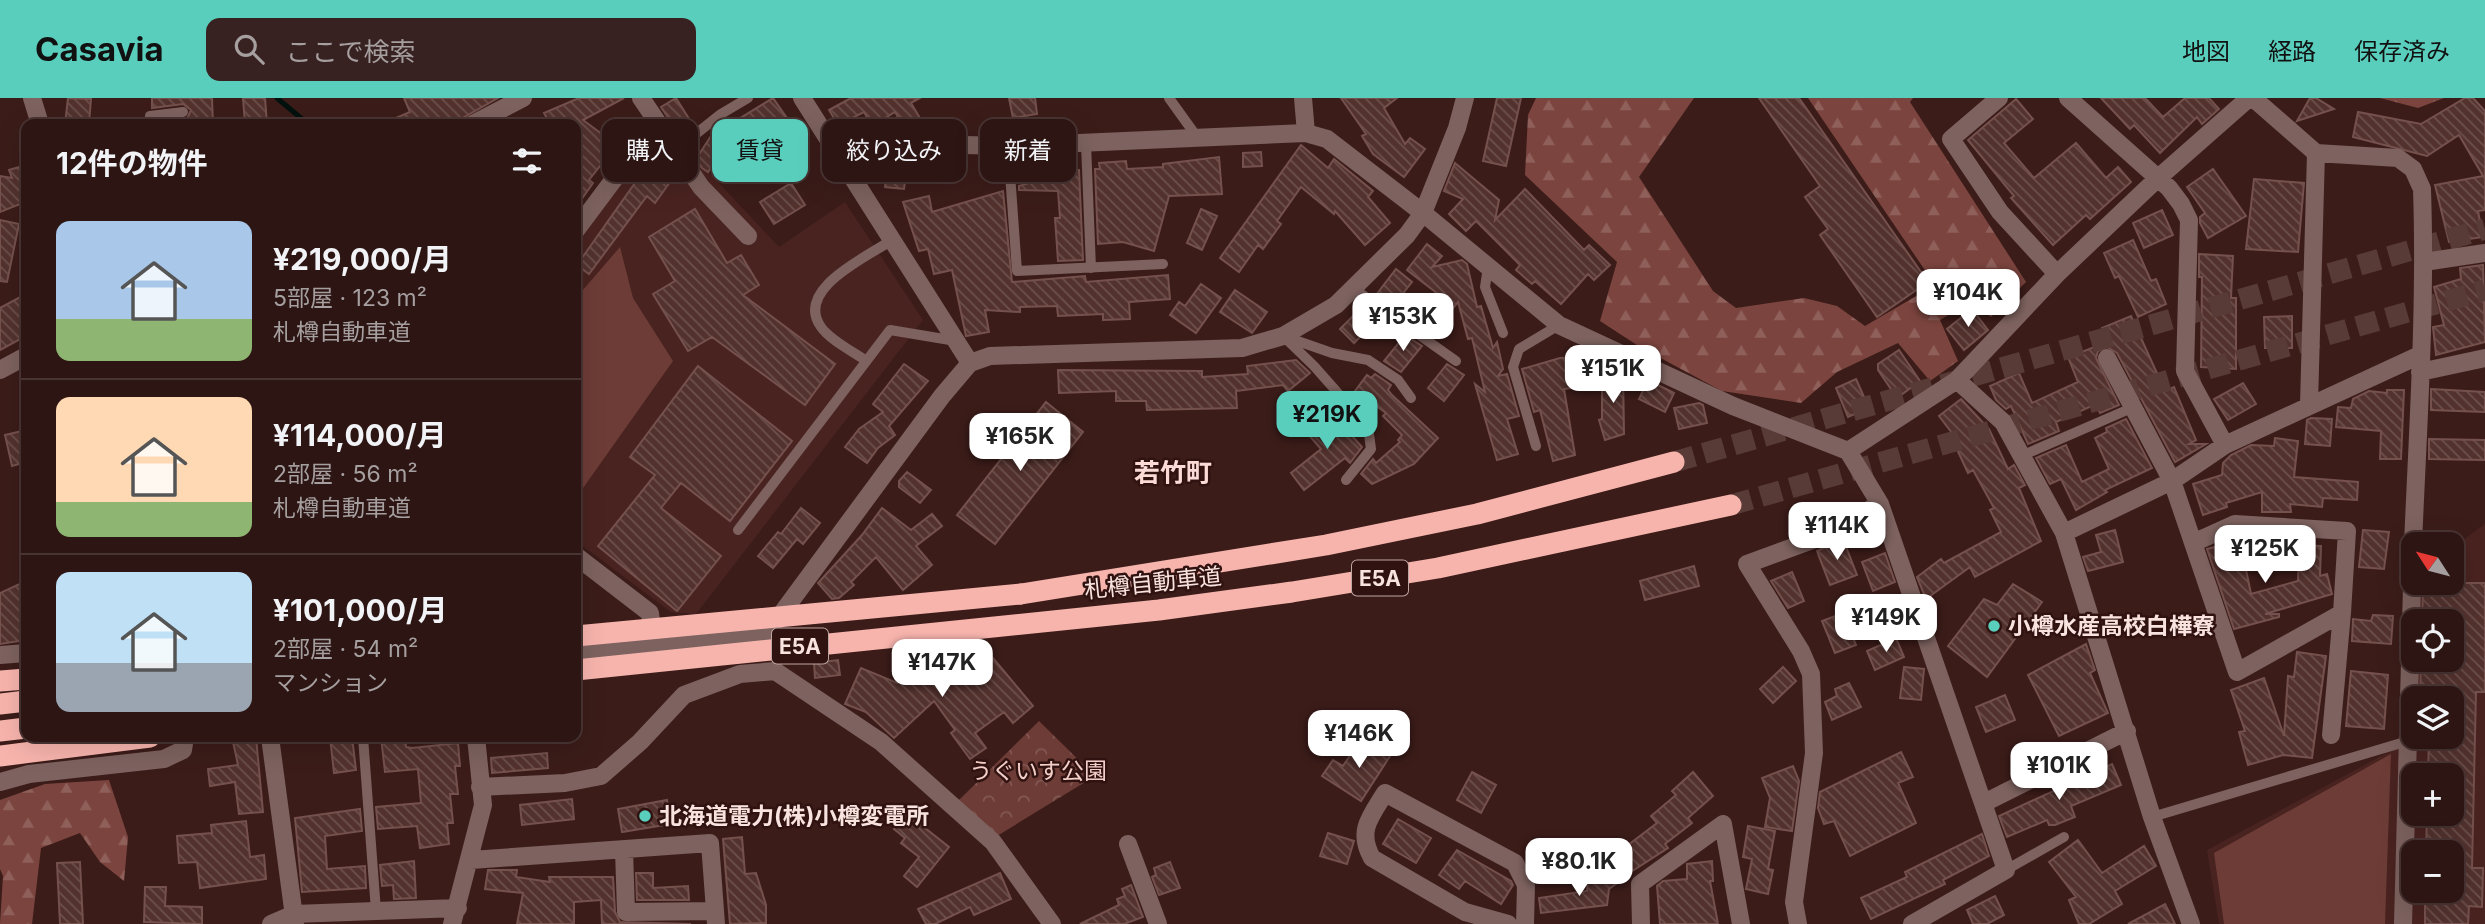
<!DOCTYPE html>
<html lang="ja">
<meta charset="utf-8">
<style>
:root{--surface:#2c1513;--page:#382221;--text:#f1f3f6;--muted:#a69fa0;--line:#483433;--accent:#5acebd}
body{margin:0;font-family:Inter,"Noto Sans JP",sans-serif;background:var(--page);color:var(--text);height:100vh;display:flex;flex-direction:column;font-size:26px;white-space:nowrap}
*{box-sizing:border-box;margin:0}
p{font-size:23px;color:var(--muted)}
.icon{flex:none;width:38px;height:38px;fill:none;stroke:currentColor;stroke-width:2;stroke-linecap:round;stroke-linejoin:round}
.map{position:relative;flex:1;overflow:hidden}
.sheet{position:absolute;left:21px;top:21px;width:560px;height:623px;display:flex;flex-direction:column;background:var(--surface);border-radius:14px;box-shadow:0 7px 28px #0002,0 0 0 2px var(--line)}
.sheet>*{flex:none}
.hud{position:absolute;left:602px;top:21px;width:665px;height:63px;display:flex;gap:14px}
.needle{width:46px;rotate:306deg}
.controls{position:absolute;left:2401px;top:434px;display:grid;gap:14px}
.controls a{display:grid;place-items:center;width:63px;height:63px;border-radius:14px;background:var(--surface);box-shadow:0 7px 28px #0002,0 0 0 2px var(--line);font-size:35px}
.price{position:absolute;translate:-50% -60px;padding:0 16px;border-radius:14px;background:#fff;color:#222;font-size:23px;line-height:46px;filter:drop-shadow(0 2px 4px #0008)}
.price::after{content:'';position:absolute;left:50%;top:42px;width:21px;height:16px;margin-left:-10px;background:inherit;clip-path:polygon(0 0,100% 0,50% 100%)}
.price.selected{background:var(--accent);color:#111}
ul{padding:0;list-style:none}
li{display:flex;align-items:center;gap:21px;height:175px;padding:0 35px}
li+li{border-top:2px solid var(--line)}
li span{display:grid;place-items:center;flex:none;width:196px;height:140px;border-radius:14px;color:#555}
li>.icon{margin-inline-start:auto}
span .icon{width:84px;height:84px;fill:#fffc;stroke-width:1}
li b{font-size:30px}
h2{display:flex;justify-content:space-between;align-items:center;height:84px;padding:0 35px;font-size:30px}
.tag{padding:0 24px;border-radius:14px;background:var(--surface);box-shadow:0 7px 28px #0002,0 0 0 2px var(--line);font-size:24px;line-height:63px}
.tag.selected{background:var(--accent);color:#111}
header{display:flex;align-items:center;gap:42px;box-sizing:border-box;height:98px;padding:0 35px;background:var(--accent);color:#111}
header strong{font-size:33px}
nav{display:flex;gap:38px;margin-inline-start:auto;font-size:24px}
.search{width:490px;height:63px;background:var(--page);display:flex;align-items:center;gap:18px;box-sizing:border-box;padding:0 24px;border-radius:14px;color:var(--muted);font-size:26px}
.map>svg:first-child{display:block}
.built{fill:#492320;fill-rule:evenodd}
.forest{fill:url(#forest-firs)}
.park{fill:url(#park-crowns)}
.garden{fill:#6d3c37}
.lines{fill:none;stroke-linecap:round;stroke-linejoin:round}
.stream{stroke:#00110e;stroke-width:5}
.building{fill:url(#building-back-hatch);stroke:#75514d;stroke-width:2}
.motorway-tunnel{stroke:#583a37;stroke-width:21;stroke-dasharray:21 10;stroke-linecap:butt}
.service{stroke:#7d625f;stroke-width:10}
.minor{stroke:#7d625f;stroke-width:18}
.tertiary{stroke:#7d625f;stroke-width:18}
.motorway{stroke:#f7b4ad;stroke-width:21}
.motorway-bridge{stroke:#f7b4ad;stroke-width:21}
.poi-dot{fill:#5acebd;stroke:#301310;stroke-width:2.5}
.labels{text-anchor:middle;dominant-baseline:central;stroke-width:5;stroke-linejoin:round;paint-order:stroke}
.shield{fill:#301310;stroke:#bda5a2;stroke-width:2}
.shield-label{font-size:21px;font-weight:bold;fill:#f9e3e0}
.street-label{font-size:23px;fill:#f9e3e0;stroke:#301310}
.poi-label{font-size:23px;font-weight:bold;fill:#f9e3e0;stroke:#301310;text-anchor:start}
.park-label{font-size:23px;fill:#f4cec9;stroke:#301310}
.quarter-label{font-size:26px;font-weight:bold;fill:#fcdad5;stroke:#301310}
</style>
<header>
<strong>Casavia</strong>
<div class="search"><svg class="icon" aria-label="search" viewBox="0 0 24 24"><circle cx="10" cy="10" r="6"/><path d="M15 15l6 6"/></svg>ここで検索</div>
<nav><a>地図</a><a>経路</a><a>保存済み</a></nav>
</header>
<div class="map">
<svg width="2485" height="826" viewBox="0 0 2485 826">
<defs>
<pattern id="forest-firs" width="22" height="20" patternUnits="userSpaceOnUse" patternTransform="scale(1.75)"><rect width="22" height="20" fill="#7c443e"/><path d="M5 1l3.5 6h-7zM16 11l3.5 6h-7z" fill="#8f5f5a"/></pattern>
<pattern id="park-crowns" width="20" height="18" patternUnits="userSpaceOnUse" patternTransform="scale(1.75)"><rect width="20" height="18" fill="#6d3c37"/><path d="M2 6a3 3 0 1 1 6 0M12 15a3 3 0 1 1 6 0" fill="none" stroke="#835854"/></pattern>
<pattern id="building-back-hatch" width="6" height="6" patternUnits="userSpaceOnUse" patternTransform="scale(1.75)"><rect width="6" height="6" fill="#53322e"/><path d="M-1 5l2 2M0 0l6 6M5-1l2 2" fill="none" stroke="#6c504c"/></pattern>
</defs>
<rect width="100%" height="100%" fill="#3b1c19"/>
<!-- built -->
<path class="built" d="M653 42 673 62 687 51 779 149 845 104 923 222 696 516 671 514 576 443V146Z
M2485 426V826H2219L2207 752 2416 639H2452V600H2416L2417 562H2452V523H2418L2419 485H2452V450ZM2413 677H2452V716H2413ZM2413 754H2452V793H2413Z"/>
<!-- forest -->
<path class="forest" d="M1536 0H1694L1639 79 1713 193 1736 210 1804 200 1837 208 1865 228 1935 187 1808 0H1913L1910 4 2026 184 1991 219 1973 202 1940 222 1958 263 1930 283 1898 245 1837 274 1801 305 1722 293 1640 249 1600 223 1617 164 1525 77 1528 17Z
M2380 0H2444L2418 10Z
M109 682 128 739 124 783 100 764 80 735 41 750 32 826H0L3 778 0 771V702L45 686Z"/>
<!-- park -->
<path class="park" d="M1039 623 1095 678 997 738 958 703Z"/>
<!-- garden -->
<path class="garden" d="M620 149 633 200 673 263 576 400V200Z
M2391 656 2385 826H2224L2214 755Z"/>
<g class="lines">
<!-- stream -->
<path class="stream" d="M277 0 308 26"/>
</g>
<!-- building -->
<path class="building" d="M68 0 91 1 89 26H65Z
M152 0H212L213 26H157L187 21 191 12 183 6 152 10Z
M243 0H265L267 26H245Z
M404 0H498L452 26H382L410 14Z
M579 0H624L583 22 622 51 614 63 608 58 589 82 593 85 576 109V26H550L544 15Z
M676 0 691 24 677 33 661 9Z
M773 0 789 23 735 56 728 44 708 74 702 70 696 61 711 38Z
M851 0H920L911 5 921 22 905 31 895 14 872 28 864 14 838 27 829 12Z
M1009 0H1035L1037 16 1013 20Z
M1341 0H1397L1384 10 1405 46 1410 40 1425 51 1404 79 1373 56 1362 38 1366 36Z
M1497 0H1521L1506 68 1483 63Z
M1759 0H1799L1928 184 1877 219 1820 137 1828 131 1805 99 1820 88Z
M2101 0H2145L2163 19 2185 0H2209L2219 11 2202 26 2197 19 2160 55 2134 27 2130 31Z
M2310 0H2316L2334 11 2297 23Z
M2465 0H2473L2485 13V112L2478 113 2483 139 2449 144 2435 87 2483 78 2459 37 2427 58 2353 39 2358 14 2421 26Z
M2016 1 2033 21 2004 45 2034 80 2076 45 2106 80 2118 69 2131 84 2090 121 2086 117 2053 147 2011 100 2014 98 1968 42Z
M1301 47 1328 70 1334 61 1373 93 1368 99 1390 125 1365 147 1335 113 1334 116 1301 89 1277 123 1281 126 1263 151 1258 147 1239 174 1220 160Z
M1261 54 1262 68 1243 69V55Z
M960 59 961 77 944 78 942 60Z
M1219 59 1222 96 1169 98 1154 153 1123 144 1098 146 1095 71H1100L1099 65 1126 63 1127 71 1163 69V66Z
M652 61 675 77 655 105 647 98 589 176 577 167Z
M888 65 907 67 904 91 885 89Z
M1455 65 1499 102 1495 122 1525 91 1584 152 1589 147 1610 167 1594 182 1588 176 1561 206 1535 183 1532 186 1516 172 1520 167 1476 123 1466 133 1449 116 1463 101 1444 93Z
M26 67V115H23L20 106 0 114V78L12 80 9 72Z
M2213 71 2246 118 2208 140 2200 125V119L2205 115 2187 89Z
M1079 72 1083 162 1058 163 1055 120H1060L1058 93 1019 92V88L1056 77V73Z
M2254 81 2304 85 2298 154 2246 151Z
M791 85 805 107 774 126 760 104Z
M1003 93 1012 184 1085 178 1086 184 1168 177 1170 201 1129 204 1130 221 1103 222V216L1058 218 1057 208 1020 209V214L985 212 989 234 966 238 952 172 934 176 928 151 919 153 903 104 929 98 932 114Z
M695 111 727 165 741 157 759 187 743 197 835 266 805 307 712 239 688 253 653 196 675 183 649 139Z
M1201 111 1217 118 1202 152 1187 145Z
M2162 112 2173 137 2144 150 2133 125Z
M0 122 19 126 7 184 0 183Z
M2133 142 2151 183 2156 181 2166 206 2138 219 2119 178 2115 180 2104 155Z
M1427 146 1442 158 1432 169 1462 162 1467 166 1477 209 1481 208 1493 250 1497 244 1503 271 1498 278 1507 276 1519 318 1507 321 1518 356 1497 362 1475 286 1485 294 1472 240 1468 241 1458 204 1432 236 1416 225 1438 196 1407 172Z
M2199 156 2233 158 2231 200H2236V271L2201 269 2202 179H2199Z
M2483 167 2485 244 2436 257 2433 229 2444 227 2434 189 2461 181 2460 170Z
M1396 171 1412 184 1393 208 1376 197Z
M1201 186 1221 200 1196 235 1170 217 1179 204 1185 208Z
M1235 192 1267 214 1252 235 1220 214Z
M26 196V238L0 252V210Z
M1363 208 1381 219 1354 245 1340 231Z
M1972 211 1988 232 1964 252 1947 231Z
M2131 218 2165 293 2174 289 2196 342 2189 346H2206L2175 364 2117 255 2107 249 2098 253 2096 260 2119 307 2100 315 2096 306 2056 324 2059 333 2028 346 2011 308 2006 311 1996 302 1990 288 2019 275 2032 305 2078 284 2068 259 2108 244 2102 230Z
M2292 218V250H2265L2264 219Z
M1405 237 1422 248 1401 274 1384 263Z
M1899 252 1920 283 1897 300 1878 272V266Z
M1592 258 1596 287 1564 291 1575 357 1553 363 1540 312 1534 314 1522 271 1560 260Z
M1296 262 1310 275 1288 293 1283 287 1236 293 1237 310 1147 312 1146 303H1116V293L1059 295 1058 272 1202 273V279L1248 276 1247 268Z
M904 266 928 283 889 328 895 337 878 350 867 365 845 349 859 331 883 314 873 306Z
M1447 266 1464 277 1444 303 1428 290Z
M698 268 792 343 730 423 681 385 661 410 721 458 677 513 598 448 655 377 630 359Z
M1623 274 1624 336 1605 342 1599 322 1602 321V275Z
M1375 276 1391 287 1388 292 1392 297 1438 340 1414 366 1372 386 1361 376 1373 361 1376 365 1400 344 1398 342 1402 337 1383 318 1386 315 1355 293 1367 277 1371 280Z
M1856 281 1869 310 1848 319 1836 290Z
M1648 282 1674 295 1665 314 1639 301Z
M2243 285 2256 306 2228 322 2214 301Z
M2431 291 2485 294V314L2431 312Z
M2387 292H2404L2401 361H2380L2381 333 2336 329 2338 309 2351 310 2353 301 2369 293 2387 295Z
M1961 301 1989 331 2008 371 2014 367 2025 387 2019 390 2041 443 1975 479 1970 469 1926 501 1917 479 1941 461 1944 465 2001 434 1990 412 1994 410 1973 372 1968 375 1954 345 1958 343 1939 318Z
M1046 304 1083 334 995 446 957 417Z
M1699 305 1703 307 1707 325 1679 331 1674 310Z
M1332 315 1362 349 1350 365 1345 360 1304 392 1291 375 1321 351 1308 336Z
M2311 320 2332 321 2330 348 2305 346 2307 322Z
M2126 321 2152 370 2105 392 2107 394 2076 412 2061 381 2050 386 2036 360 2066 347 2082 384 2109 371 2095 340 2107 334 2106 330Z
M26 332V364L12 368 5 337Z
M2275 340 2298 343 2294 379 2358 384 2357 402 2323 400 2322 409 2290 406 2291 414H2262V394L2226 405 2227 409 2203 417 2193 386 2222 377 2223 365 2231 357 2251 347 2274 348Z
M2429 341 2485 342V362L2429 361Z
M907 374 931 392 920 405 899 389V383Z
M801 410 820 425 803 446 797 441 773 470 758 458 778 434 781 436Z
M882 410 911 432 932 416 942 428 916 448 932 467 903 492 876 459 851 484 854 487 839 500 832 501 818 485 862 437Z
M2115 432 2123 464 2088 473 2083 459 2101 454 2096 437Z
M2363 432 2389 434 2384 471 2359 469Z
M1843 441 1857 477 1830 487 1817 453Z
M2240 442 2251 496 2298 483 2299 447 2321 448 2320 478 2327 476 2332 496 2265 516H2279V519L2234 531 2207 451Z
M1885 455 1895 484 1873 493 1862 464Z
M1694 468 1699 488 1645 502 1640 483Z
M1792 474 1804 503 1788 510 1771 483Z
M26 483V520L21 523 26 542 0 546V495Z
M2438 485H2485V594H2476L2472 770H2483L2482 809 2469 808 2468 826H2425V793H2452V754H2426L2427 716H2452V677H2428L2429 639H2452V600L2420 599 2421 562H2452V523H2422L2423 493Z
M2013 486 2042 504 1987 579 1948 548 1984 501 1997 507Z
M1843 515 1856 547 1835 555 1822 523Z
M2373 517 2393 518 2391 546 2352 543 2353 521 2371 523Z
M1896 540 1904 559 1875 572 1867 553Z
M2086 546 2095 572 2090 575 2108 615 2059 638 2028 577Z
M988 554 1033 608 1013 625 1004 614 975 635 986 650 970 661 951 635 955 632 934 603 894 640 866 614 845 606 861 570 897 585 937 560 952 583Z
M2297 554 2326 558 2312 660 2283 657 2248 667 2239 634 2245 633 2231 592 2264 580 2284 638 2288 578 2294 579Z
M838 562 840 577 815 580 814 565Z
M1783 569 1796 583 1773 605 1760 591Z
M1904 569 1924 571 1921 602 1900 600Z
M2351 573 2388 577 2384 631 2346 628Z
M1849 585 1861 609 1832 622 1825 604 1837 598 1835 591Z
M2005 597 2015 622 1986 634 1976 609Z
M232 639H256L263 714 239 716 235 684 210 688 208 671 238 667Z
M330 639H352L356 672 334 675Z
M381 639H405L406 649 412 650 458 645 460 668H455L458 696H450L453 725H447L449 746 420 750 417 728 378 731 376 709 421 705 418 671 385 674Z
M1376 641 1394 652 1361 703 1322 678 1333 662 1343 668 1353 653 1364 660Z
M1901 654 1913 679 1898 685 1916 725 1850 758 1834 723 1824 726 1818 710 1820 694Z
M547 655 548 670 492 675 491 660Z
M2112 666 2121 687 2071 708 2075 719 2055 727H2049L2047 722 2007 739 1999 718Z
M1793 668 1799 683 1792 733 1765 729 1770 700 1762 680Z
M1472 674 1496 687 1481 715 1457 702Z
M1693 674 1713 698 1688 720 1692 725 1665 746 1668 750 1620 781 1607 763 1657 725 1651 718 1676 697 1672 693Z
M572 701 574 721 522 727 520 707Z
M667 702 671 726 622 734 618 711Z
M360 711 362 733 325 738 327 771 365 768 366 790 302 794 295 720Z
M906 715 949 749 917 789 904 778 919 759 901 745 905 740 894 731Z
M1398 721 1431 740 1416 765 1383 746Z
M246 723 250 759 264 757 266 781 200 790 197 764 179 765 177 738 212 735 211 727Z
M1748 728 1775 733 1768 771 1773 772 1768 796 1746 791 1752 761 1743 759Z
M1328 735 1354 743 1347 766 1320 758Z
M1982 736 1989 758 1943 782 1945 786 1871 821 1861 800 1907 779 1905 774Z
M742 739 745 776 756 775 766 807V825L730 826 723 741Z
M2078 742 2102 775 2144 748 2156 768 2115 793 2122 806 2089 826H2079L2069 802 2076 799 2049 764Z
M1457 752 1511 783 1513 787 1501 806 1465 783 1459 791 1439 777Z
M414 763 416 800 394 801 393 787 382 788 380 767Z
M1712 763 1713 783H1710L1718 826H1660L1657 788 1663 783 1687 781V766Z
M80 764 83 826H60L57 765Z
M1170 764 1180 790 1159 797 1152 779 1156 777 1154 770Z
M488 772H517L516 779 550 784 549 779H613L615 814 620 824 691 826H602L601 802 574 804V826H517L523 795 485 791Z
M636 775H653V790L688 788 689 802H637Z
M1000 775 1011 801 974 817 970 809 935 826H926L918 811Z
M1588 781 1620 783 1609 791 1607 807 1541 815 1539 800 1587 793Z
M1131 787 1143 819 1124 826H1080L1119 807 1117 801 1125 798 1122 791Z
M145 789H166L165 808 202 809V826L144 824Z
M1995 798 2004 817 1987 826H1973L1967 812Z
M2165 806 2175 826H2128Z"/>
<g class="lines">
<!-- motorway-tunnel -->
<path class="motorway-tunnel" d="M1674 364 2485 131
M1731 407 2485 192"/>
<!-- service -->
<path class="service" d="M1169 0 1197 39
M149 26 150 18 183 14
M1086 46 1091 170
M1008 48 1017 173 1163 166
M677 51 721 16 748 0
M1488 169 1485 189 1503 235
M1353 190 1456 263
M1283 238 1314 268 1368 329 1371 351 1346 382
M1289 240 1332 255 1368 262 1398 282 1411 300
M865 262C852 253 830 242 821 229 794 191 867 159 892 142
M1536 348 1513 269 1519 251 1559 227
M2021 358 2134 309
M738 432 890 232 956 243
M363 639 376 813
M2152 719 2408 643
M2006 772 2064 739"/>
<!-- minor -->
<path class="minor" d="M32 0 40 26
M641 0 701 89 748 138
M1303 0 1306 35
M1999 0 1951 41 2000 114 2057 176
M2068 0 2169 90 2181 106 2189 122 2185 273 2225 347
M2253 0 2316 55 2398 60 2413 71 2422 91C2426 210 2418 328 2413 446
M1423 115 1559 227 1733 308 1848 353 1880 406 2006 772 1912 826
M576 132 656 25
M2424 164 2485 155
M2107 260 2172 383 2237 574 2342 515 2347 433 2235 426 2193 445
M2420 274 2485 260
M1957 282 2003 324 2064 435 2152 719 2191 826
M2309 306 2316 55
M1848 353 1957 282 2057 176 2157 81 2249 0
M2064 435 2172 383 2225 347 2420 257
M576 458 650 515 653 543
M2331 637 2342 515
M270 639 295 826
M480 689 565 685 601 678 640 644 684 597 740 576 775 573 881 644 993 744 1052 826
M1984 705 2127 633
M1128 746 1158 826
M624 752 626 814 715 813
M471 762 710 745 716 826
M271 826 294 816 458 810
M452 826 483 707 476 639
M1508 826 1465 814 1372 760C1357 733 1370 719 1385 695L1515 765 1526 787 1525 826
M1641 826 1640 786 1723 726 1741 826
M1798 826 1794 804 1814 655 1811 576 1801 553 1747 466 1815 441 1880 406
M2403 826 2413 451"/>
<!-- tertiary -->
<path class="tertiary" d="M802 0 970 265
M473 26 523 0
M830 44 1008 48 1306 35 1327 41 1423 115
M0 272 26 258
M576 556 765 538 942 298 970 265 990 258 1242 250 1283 238 1336 207 1407 137 1423 115 1457 30 1465 0
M0 557 26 555
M0 684 29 676 164 661 183 652 185 639"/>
<!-- motorway -->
<path class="motorway" d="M1021 496 1326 447 1477 416 1674 364
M576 572 1159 512 1292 494 1438 470 1731 407
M0 583 26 581
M0 606 26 603
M0 633 26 630
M0 658 150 639"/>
<!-- motorway-bridge -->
<path class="motorway-bridge" d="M576 538 1021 496"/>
</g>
<!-- markers -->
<g class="poi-dot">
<circle cx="1994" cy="528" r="7"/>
<circle cx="645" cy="718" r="7"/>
</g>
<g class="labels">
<!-- shield labels -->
<g class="shield">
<rect x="1352" y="462.5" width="56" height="35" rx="5"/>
<rect x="772" y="530.5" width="56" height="35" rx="5"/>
</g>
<g class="shield-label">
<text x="1380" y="480">E5A</text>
<text x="800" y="548">E5A</text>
</g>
<!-- street labels -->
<g class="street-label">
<text transform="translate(1153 485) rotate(-6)">札樽自動車道</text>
</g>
<!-- poi labels -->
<g class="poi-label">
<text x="2008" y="528">小樽水産高校白樺寮</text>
<text x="659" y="718">北海道電力(株)小樽変電所</text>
</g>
<!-- park labels -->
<g class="park-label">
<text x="1038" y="673">うぐいす公園</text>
</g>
<!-- quarter labels -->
<g class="quarter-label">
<text x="1173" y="374">若竹町</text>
</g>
</g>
</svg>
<div class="controls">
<a><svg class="needle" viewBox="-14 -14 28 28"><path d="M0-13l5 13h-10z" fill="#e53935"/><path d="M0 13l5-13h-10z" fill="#a69fa0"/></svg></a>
<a><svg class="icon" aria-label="locate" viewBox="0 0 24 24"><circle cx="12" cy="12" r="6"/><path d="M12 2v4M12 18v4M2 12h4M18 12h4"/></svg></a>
<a><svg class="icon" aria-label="layers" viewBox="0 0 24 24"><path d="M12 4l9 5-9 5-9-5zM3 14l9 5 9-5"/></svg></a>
<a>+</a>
<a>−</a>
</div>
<b class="price" style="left:1968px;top:231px">¥104K</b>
<b class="price" style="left:1403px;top:255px">¥153K</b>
<b class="price" style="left:1613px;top:307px">¥151K</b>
<b class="price selected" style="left:1327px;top:353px">¥219K</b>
<b class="price" style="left:1020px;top:375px">¥165K</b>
<b class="price" style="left:1837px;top:464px">¥114K</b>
<b class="price" style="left:2265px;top:487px">¥125K</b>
<b class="price" style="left:1886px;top:556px">¥149K</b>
<b class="price" style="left:942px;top:601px">¥147K</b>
<b class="price" style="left:1359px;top:672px">¥146K</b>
<b class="price" style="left:2059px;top:704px">¥101K</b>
<b class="price" style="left:1579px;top:800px">¥80.1K</b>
<div class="hud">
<a class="tag">購入</a>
<a class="tag selected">賃貸</a>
<a class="tag">絞り込み</a>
<a class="tag">新着</a>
</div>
<section class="sheet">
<h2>12件の物件<svg class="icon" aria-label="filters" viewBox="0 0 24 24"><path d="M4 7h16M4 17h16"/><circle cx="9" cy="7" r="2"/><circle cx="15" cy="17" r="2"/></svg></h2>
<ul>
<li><span style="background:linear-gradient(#a9c7e8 70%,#8fb573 0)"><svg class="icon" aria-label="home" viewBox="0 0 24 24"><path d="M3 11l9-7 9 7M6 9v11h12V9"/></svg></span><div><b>¥219,000/月</b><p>5部屋 · 123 m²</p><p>札樽自動車道</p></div></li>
<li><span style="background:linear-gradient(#ffd9b3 75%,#8fb573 0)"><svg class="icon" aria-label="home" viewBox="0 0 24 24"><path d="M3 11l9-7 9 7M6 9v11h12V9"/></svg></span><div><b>¥114,000/月</b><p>2部屋 · 56 m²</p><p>札樽自動車道</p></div></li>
<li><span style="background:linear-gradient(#bfe0f5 65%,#9aa5b1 0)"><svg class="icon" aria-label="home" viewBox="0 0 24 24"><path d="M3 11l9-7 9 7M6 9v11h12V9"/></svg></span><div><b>¥101,000/月</b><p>2部屋 · 54 m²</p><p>マンション</p></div></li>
</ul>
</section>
</div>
